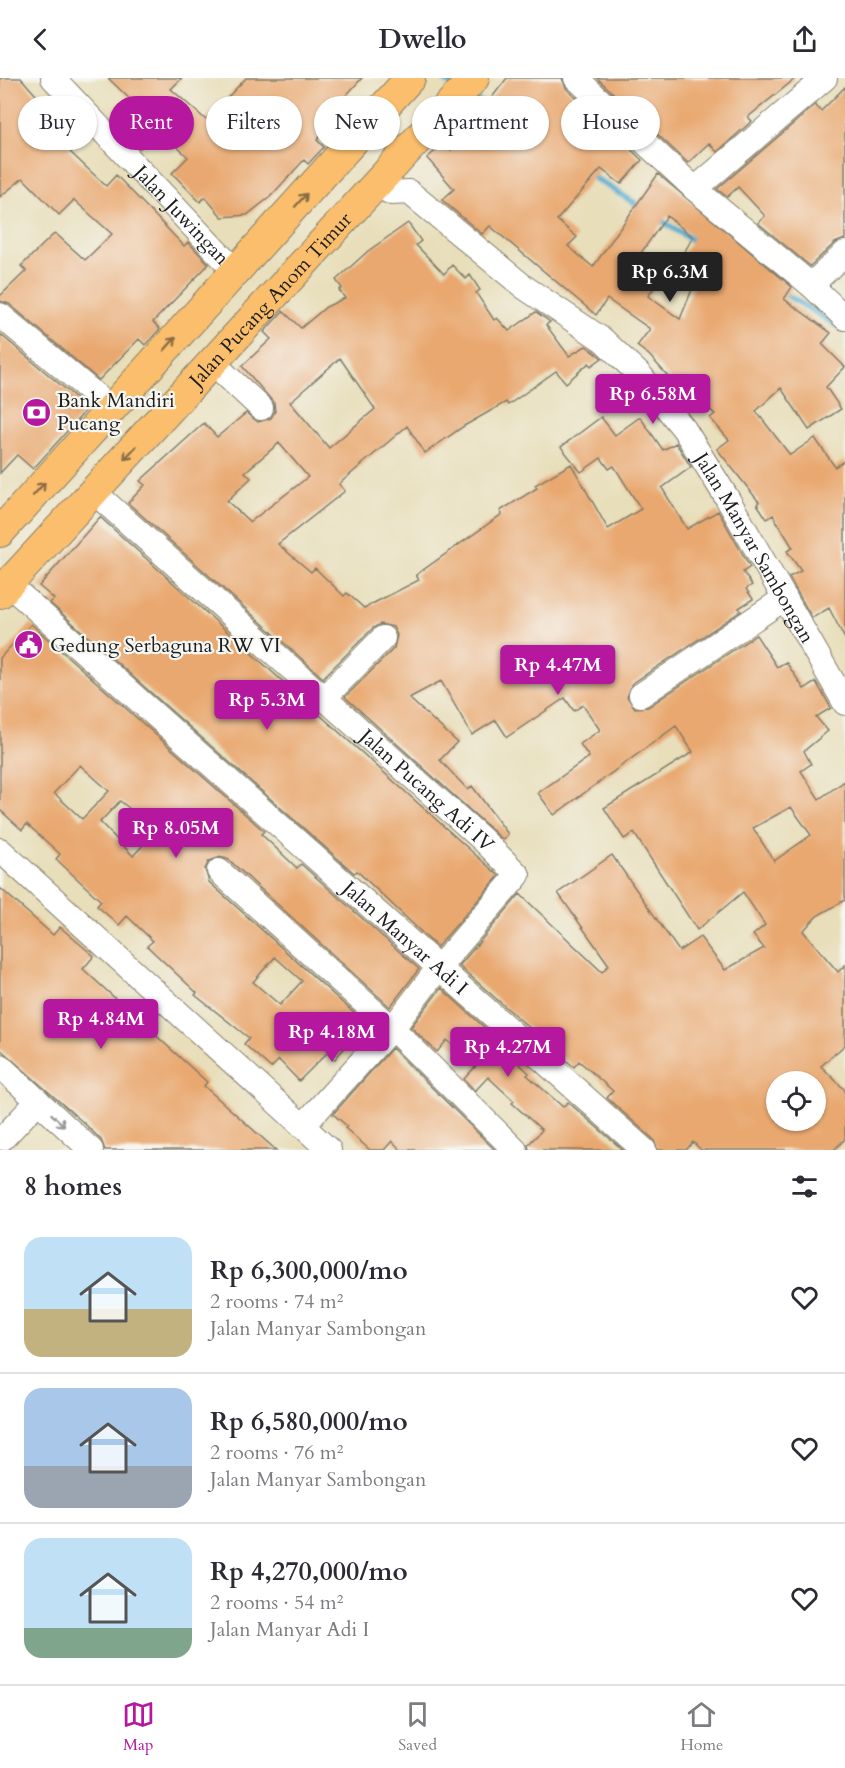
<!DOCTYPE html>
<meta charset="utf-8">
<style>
:root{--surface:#fff;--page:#f7f7f7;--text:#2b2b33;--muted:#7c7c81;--line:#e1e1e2;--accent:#b5179e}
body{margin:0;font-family:Cardo,serif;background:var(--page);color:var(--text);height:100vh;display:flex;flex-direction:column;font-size:22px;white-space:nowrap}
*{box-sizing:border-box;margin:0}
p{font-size:20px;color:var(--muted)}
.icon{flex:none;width:33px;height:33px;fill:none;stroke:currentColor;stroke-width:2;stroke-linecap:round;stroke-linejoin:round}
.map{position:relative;height:1072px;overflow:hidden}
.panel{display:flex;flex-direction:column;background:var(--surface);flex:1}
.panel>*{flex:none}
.top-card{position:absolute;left:18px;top:18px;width:810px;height:54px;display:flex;gap:12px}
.tools{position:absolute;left:766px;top:993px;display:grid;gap:12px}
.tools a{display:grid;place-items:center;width:60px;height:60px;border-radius:50%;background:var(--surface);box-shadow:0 2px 4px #0004;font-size:30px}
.price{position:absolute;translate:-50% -51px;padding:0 14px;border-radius:6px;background:var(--accent);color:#fff;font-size:20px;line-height:39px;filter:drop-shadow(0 2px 3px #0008)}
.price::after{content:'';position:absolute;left:50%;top:36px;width:18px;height:14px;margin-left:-9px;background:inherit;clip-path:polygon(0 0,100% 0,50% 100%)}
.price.selected{background:#222;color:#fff}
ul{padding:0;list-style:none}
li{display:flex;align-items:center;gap:18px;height:150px;padding:0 24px}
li+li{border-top:2px solid var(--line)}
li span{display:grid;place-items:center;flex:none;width:168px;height:120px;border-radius:18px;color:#555}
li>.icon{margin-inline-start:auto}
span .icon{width:72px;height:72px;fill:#fffc;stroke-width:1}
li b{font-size:26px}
h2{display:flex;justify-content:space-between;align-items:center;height:72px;padding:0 24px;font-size:26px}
.pill{padding:0 21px;border-radius:27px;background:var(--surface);box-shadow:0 2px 4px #0004;font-size:21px;line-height:54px}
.pill.selected{background:var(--accent);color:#fff}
header{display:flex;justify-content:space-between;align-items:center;height:78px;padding:0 24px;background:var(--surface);font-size:27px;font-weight:800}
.tabs{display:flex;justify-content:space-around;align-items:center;height:84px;border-top:2px solid var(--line);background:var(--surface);font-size:16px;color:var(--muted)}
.tabs a{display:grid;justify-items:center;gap:3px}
.tabs .selected{color:var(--accent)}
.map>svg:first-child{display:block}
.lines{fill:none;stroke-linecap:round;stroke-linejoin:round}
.stream{stroke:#4eaacc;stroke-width:6}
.building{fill:#e9a86f;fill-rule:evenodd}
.minor-casing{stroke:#827d6b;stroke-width:26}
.major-casing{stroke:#827d6b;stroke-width:32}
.minor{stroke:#fff;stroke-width:24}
.major{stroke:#fabe6d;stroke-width:30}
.oneway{stroke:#8b6d44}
.oneway2{stroke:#999}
.labels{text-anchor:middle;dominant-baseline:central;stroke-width:4.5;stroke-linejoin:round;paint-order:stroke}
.street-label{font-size:20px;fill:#1c1c1c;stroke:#f6f6f2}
.poi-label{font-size:20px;fill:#1c1c1c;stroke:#f6f6f2;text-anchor:start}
</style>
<header><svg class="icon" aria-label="back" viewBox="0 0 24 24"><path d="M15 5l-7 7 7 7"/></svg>Dwello<svg class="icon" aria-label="share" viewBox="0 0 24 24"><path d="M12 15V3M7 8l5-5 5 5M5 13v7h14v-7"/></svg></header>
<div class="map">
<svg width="845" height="1072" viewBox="0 0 845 1072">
<rect width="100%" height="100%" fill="#f6f6f2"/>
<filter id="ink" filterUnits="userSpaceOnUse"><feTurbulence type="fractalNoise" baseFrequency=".0167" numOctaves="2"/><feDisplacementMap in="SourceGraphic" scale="12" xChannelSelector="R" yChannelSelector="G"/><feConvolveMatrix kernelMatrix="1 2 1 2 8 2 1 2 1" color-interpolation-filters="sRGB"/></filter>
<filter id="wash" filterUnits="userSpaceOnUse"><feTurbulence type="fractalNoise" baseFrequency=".008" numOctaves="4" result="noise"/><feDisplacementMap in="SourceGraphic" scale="24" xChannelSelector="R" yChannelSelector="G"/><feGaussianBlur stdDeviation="1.35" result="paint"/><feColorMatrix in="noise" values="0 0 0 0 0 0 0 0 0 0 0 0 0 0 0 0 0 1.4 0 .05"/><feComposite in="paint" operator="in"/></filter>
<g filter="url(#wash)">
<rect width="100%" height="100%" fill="#e8deba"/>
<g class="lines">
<!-- stream -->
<path class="stream" d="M442 0 454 8
M468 16 492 32
M588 96 643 130
M656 139 698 166
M780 213 845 252"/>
</g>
<g id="blocks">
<!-- building -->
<path class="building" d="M0 0H21L76 63 68 72 106 108 116 97 184 168 188 164 209 186 153 244 160 251 145 267 139 261 99 302 9 226 0 223V218L26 193 21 188 55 155 85 182 112 156 74 122 59 137 23 100 0 119Z
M108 0H182L171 11 205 41 208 40 246 0H362L331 34 337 40 317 62 324 69 308 86 304 82 270 119 247 137 222 139 205 119 200 124 172 95 188 79 159 52 140 70 125 55 137 43 127 35 135 26Z
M507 0H562L566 10 642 82 621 106 601 91 557 142 577 159 568 168 593 189 658 96 792 209 784 221 831 255 822 266 845 289 826 309 841 331 809 352 781 310 756 333 790 377 815 360 835 389 845 382V561L829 530 812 540 789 499 801 493 787 473 793 470 773 437 767 441 757 426 759 424 717 371 729 362 710 340 715 336 678 304 675 306 649 277 637 268 650 251 607 221 596 237 490 148 482 156 442 122 454 111 427 80 445 65 451 72ZM667 138 693 159 681 180 700 192 680 241 648 218 656 207 631 189Z
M597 0H796L748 39 752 43 717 74 709 65 688 85Z
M845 9V161L835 165 810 188 758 145 765 138 738 109 727 119 717 111 815 27 821 33Z
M408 145 421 163 416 167 444 196 452 187 466 201 470 197 480 212 476 215 494 242 497 240 509 253 536 234 550 244 546 247 569 278 586 268 602 280 591 288 589 285 566 305 556 293 508 327 506 324 464 348 425 375 407 348 339 406 345 413 278 466 311 494 315 490 344 518 347 515 364 530 419 502 416 497 502 436 500 433 537 410 535 407 571 386 608 451 641 431 614 388 609 391 601 380 581 394 561 369 601 339 615 357 640 339 663 372 676 365 691 389 662 410 687 451 718 433 750 489 743 494 752 507 746 511 753 521 739 530 741 533 633 605 627 619 635 630 648 629 756 557 777 589 786 584 804 611 816 604 831 630 816 639 828 653 804 673 811 686 801 693 819 721 845 703V822L817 838 803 853 838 894 845 887V967L821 988 845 1012V1061L834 1072H701L693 1064 686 1072H658L653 1061 607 1020 613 1013 579 983 574 989 459 888 520 816 602 894 609 887 558 815 612 777 679 873 700 859 725 892 764 870 753 857 765 847 743 814 697 852 634 755 624 761 604 730 693 674 676 648 554 737 538 715 589 679 580 666 600 652 583 627 574 633 565 620 507 659 496 642 472 657 441 603 409 620 457 664 440 682 468 712 472 708 508 756 503 762 345 619 394 570 397 557 393 549 380 546 373 550 323 600 128 425 145 407 140 403 204 345 217 359 246 335 258 344 271 340 275 333 274 325 242 288 271 261 264 254 283 233 301 250 326 229 345 220 339 212 342 210 336 202 368 173ZM340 280 375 331 329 370 290 324ZM279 365 308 399 250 444 227 423 251 400 245 394ZM791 729 811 757 774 783 753 750ZM777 1004H816V1042H777Z
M0 256 88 330 33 391 17 377 0 395Z
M100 439 499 798 437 869 357 793 354 795 50 525 54 521 39 508Z
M31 546 264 753 261 756 297 790 301 786 419 891 390 929 229 782 221 779 209 783 205 791 209 804 366 946 334 982 327 975 299 1003 279 982 271 990 244 966 249 960 195 917 197 915 147 868 153 863 127 838 119 847 97 828 101 823 56 781 60 776 27 746 22 752 0 732V580ZM80 687 109 713 82 741 54 715ZM120 723 157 752 133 778 100 744ZM275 879 302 903 280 927 253 904Z
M0 810 53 857 60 849 94 878 83 891 207 1004 204 1008 276 1072H105L101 1062 86 1047 0 971Z
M441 910 515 977 513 980 529 995 527 997 563 1029 568 1024 623 1072H529L528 1067 542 1052 512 1025 514 1023 488 999 475 1013 464 1001 476 988 447 962 437 974 411 949Z
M392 970 495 1072H401L392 1063 384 1072H370L345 1050 347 1048 333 1036Z"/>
</g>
</g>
<g filter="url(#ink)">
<use href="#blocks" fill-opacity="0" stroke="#827d6b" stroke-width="1.5"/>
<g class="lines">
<defs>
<g id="minor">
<path id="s1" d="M53 0 236 194"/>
<path d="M576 0 695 111 811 207 845 240"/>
<path id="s2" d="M376 107 392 115 409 114 524 209 603 262 641 298 684 351 727 420 845 625"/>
<path d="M695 111 825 0"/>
<path d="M811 207 845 175"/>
<path d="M0 237 112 331"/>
<path d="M213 285 261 330"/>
<path id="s3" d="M94 414 483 762 518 797 439 889 398 943 303 1048"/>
<path id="s4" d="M8 506 644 1072"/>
<path d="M641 617 785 520"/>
<path d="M324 620 383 560"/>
<path d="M0 772 329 1072"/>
<path d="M219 793 392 950 515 1072"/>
<path d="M0 988 91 1072"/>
<path d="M3 1060 38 1023"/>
</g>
<g id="major">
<path d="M0 454 410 0"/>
<path id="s5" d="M0 515 474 0"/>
</g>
</defs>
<!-- minor casing -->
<use href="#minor" class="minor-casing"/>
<!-- major casing -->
<use href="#major" class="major-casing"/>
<!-- minor -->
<use href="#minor" class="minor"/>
<!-- major -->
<use href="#major" class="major"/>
</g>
<!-- one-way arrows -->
<defs><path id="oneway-shaft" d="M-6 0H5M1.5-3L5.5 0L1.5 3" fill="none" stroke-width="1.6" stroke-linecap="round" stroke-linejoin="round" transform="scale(1.5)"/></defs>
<g class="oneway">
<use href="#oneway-shaft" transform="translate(301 122) rotate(-48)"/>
<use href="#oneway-shaft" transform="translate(170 266) rotate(-48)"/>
<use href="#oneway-shaft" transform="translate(130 375) rotate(133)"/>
<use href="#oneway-shaft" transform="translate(39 411) rotate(-48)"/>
</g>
<use class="oneway2" href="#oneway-shaft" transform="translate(58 1042) rotate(42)"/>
</g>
<!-- icons -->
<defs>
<symbol id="bank-disc" viewBox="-11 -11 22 22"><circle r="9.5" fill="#b5179e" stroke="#f6f6f2"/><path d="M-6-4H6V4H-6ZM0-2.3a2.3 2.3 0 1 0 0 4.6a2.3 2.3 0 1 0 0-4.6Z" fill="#fff"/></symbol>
<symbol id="civic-disc" viewBox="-11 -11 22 22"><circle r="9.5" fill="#b5179e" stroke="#f6f6f2"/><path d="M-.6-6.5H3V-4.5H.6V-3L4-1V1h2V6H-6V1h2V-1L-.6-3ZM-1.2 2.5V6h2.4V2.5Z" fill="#fff"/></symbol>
</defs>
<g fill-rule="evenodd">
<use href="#bank-disc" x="20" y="318" width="33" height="33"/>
<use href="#civic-disc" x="12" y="550" width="33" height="33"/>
</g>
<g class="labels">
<!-- street labels -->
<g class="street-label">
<text stroke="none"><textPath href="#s1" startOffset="188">Jalan Juwingan</textPath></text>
<text stroke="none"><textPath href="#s5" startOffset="399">Jalan Pucang Anom Timur</textPath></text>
<text stroke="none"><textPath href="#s2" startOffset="538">Jalan Manyar Sambongan</textPath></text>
<text stroke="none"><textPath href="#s3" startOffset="447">Jalan Pucang Adi IV</textPath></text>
<text stroke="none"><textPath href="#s4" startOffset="532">Jalan Manyar Adi I</textPath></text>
</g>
<!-- poi labels -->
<g class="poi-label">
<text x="57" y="322">Bank Mandiri<tspan x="57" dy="23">Pucang</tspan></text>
<text x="50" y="567">Gedung Serbaguna RW VI</text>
</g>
</g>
</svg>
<div class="tools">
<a><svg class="icon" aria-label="locate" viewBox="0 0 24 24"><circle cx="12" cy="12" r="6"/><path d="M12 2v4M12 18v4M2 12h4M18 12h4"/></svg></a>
</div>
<b class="price selected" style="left:670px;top:225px">Rp 6.3M</b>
<b class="price" style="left:653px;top:347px">Rp 6.58M</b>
<b class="price" style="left:558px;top:618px">Rp 4.47M</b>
<b class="price" style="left:267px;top:653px">Rp 5.3M</b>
<b class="price" style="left:176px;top:781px">Rp 8.05M</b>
<b class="price" style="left:101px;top:972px">Rp 4.84M</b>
<b class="price" style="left:332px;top:985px">Rp 4.18M</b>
<b class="price" style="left:508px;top:1000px">Rp 4.27M</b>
<div class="top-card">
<a class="pill">Buy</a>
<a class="pill selected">Rent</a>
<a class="pill">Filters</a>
<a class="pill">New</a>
<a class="pill">Apartment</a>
<a class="pill">House</a>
</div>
</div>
<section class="panel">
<h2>8 homes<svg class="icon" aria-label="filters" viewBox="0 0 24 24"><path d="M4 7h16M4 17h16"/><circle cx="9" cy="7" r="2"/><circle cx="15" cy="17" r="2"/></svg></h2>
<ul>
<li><span style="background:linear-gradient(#bfe0f5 60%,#c2b280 0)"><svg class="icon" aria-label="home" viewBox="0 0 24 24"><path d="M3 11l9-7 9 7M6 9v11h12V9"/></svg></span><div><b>Rp 6,300,000/mo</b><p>2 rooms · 74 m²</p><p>Jalan Manyar Sambongan</p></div><svg class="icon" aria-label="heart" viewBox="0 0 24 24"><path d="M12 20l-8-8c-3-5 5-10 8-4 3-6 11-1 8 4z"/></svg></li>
<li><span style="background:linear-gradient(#a9c7e8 65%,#9aa5b1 0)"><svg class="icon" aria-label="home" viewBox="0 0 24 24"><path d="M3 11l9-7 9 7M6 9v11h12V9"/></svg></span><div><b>Rp 6,580,000/mo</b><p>2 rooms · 76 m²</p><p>Jalan Manyar Sambongan</p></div><svg class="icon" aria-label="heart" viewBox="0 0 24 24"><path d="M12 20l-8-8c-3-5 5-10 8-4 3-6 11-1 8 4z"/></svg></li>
<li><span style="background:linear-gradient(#bfe0f5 75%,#7fa58c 0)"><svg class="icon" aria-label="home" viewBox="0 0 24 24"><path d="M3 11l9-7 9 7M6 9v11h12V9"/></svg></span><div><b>Rp 4,270,000/mo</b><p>2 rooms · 54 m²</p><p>Jalan Manyar Adi I</p></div><svg class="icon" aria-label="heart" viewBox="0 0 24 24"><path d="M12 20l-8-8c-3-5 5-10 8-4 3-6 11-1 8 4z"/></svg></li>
</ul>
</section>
<nav class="tabs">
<a class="selected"><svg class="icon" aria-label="map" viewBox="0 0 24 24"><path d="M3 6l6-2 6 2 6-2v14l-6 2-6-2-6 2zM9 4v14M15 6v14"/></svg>Map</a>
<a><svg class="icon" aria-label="saved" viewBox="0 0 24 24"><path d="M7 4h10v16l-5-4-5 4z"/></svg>Saved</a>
<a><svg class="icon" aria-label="home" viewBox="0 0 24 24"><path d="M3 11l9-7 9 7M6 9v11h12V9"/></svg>Home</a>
</nav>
